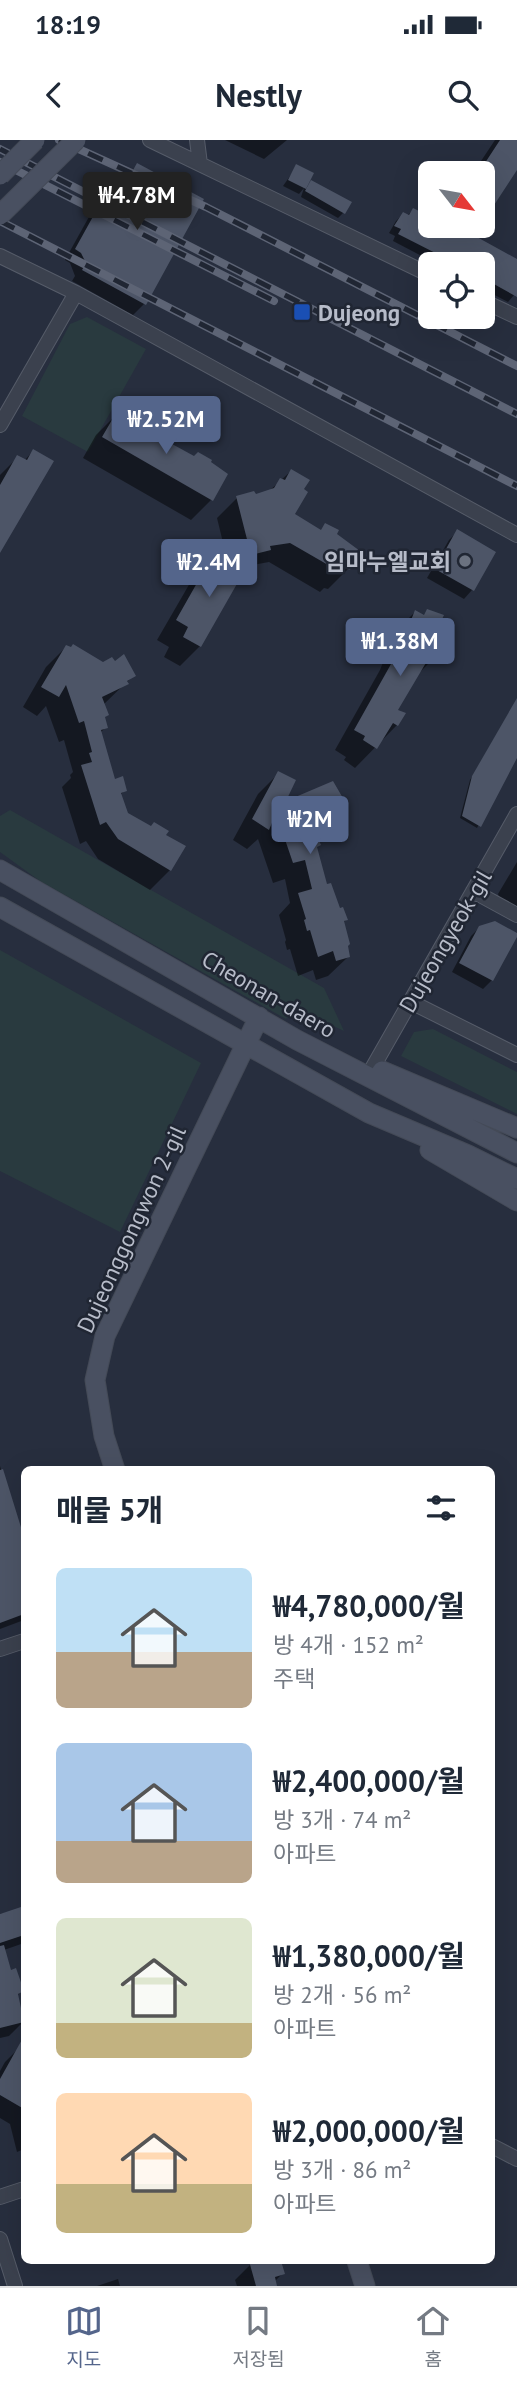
<!DOCTYPE html>
<html lang="ko">
<meta charset="utf-8">
<style>
:root{--surface:#fff;--page:#f2f2f3;--text:#1f2937;--muted:#747a83;--line:#e0e1e3;--accent:#54658b}
body{margin:0;font-family:"PT Sans","Noto Sans KR",sans-serif;background:var(--page);color:var(--text);height:100vh;display:flex;flex-direction:column;font-size:26px;white-space:nowrap}
*{box-sizing:border-box;margin:0}
p{font-size:23px;color:var(--muted)}
.icon{flex:none;width:38px;height:38px;fill:none;stroke:currentColor;stroke-width:2;stroke-linecap:round;stroke-linejoin:round}
.map{position:relative;flex:1;overflow:hidden}
.side{position:absolute;left:21px;top:1326px;width:474px;height:798px;display:flex;flex-direction:column;background:var(--surface);border-radius:10px;box-shadow:0 7px 28px #0002}
.side>*{flex:none}
.needle{width:46px;rotate:121deg}
.fabs{position:absolute;left:418px;top:21px;display:grid;gap:14px}
.fabs a{display:grid;place-items:center;width:77px;height:77px;border-radius:10px;background:var(--surface);box-shadow:0 7px 28px #0002;font-size:35px}
.price{position:absolute;translate:-50% -60px;padding:0 16px;border-radius:7px;background:var(--accent);color:#fff;font-size:23px;line-height:46px;filter:drop-shadow(0 2px 4px #0008)}
.price::after{content:'';position:absolute;left:50%;top:42px;width:21px;height:16px;margin-left:-10px;background:inherit;clip-path:polygon(0 0,100% 0,50% 100%)}
.price.selected{background:#222;color:#fff}
ul{padding:0;list-style:none}
li{display:flex;align-items:center;gap:21px;height:175px;padding:0 35px}
li span{display:grid;place-items:center;flex:none;width:196px;height:140px;border-radius:10px;color:#555}
li>.icon{margin-inline-start:auto}
span .icon{width:84px;height:84px;fill:#fffc;stroke-width:1}
li b{font-size:30px}
h2{display:flex;justify-content:space-between;align-items:center;height:84px;padding:0 35px;font-size:30px}
.status{display:flex;justify-content:space-between;align-items:center;height:49px;padding:0 35px;background:var(--surface);direction:ltr}
.status svg{height:19px;fill:currentColor}
header{display:flex;justify-content:space-between;align-items:center;height:91px;padding:0 35px;background:var(--surface);font-size:32px;font-weight:700}
.dock{display:flex;justify-content:space-around;align-items:center;height:98px;border-top:2px solid var(--line);background:var(--surface);font-size:19px;color:var(--muted)}
.dock a{display:grid;justify-items:center;gap:4px}
.dock .selected{color:var(--accent)}
.map>svg:first-child{display:block}
.green{fill:#293a3f}
.shadow{fill:#0007}
.building{fill:#4d5567}
.lines{fill:none;stroke-linecap:round;stroke-linejoin:round}
.street-casing{stroke:#565c69;stroke-width:16}
.secondary-casing{stroke:#444a57;stroke-width:21}
.street{stroke:#3b414e;stroke-width:14}
.secondary{stroke:#495061;stroke-width:19}
.rail-casing{stroke:#5d6475;stroke-width:8}
.rail{stroke:#202633;stroke-width:5;stroke-dasharray:16;stroke-linecap:butt}
.secondary-bridge-casing{stroke:#444a57;stroke-width:21;stroke-linecap:butt}
.secondary-bridge{stroke:#495061;stroke-width:19}
.transit-dot{fill:#1a4fb4;stroke:#202633;stroke-width:2.5}
.worship-dot{fill:#6b7280;stroke:#202633;stroke-width:2.5}
.labels{text-anchor:middle;dominant-baseline:central;stroke-width:5;stroke-linejoin:round;paint-order:stroke}
.poi-label{font-size:23px;font-weight:bold;fill:#b7bcc9;stroke:#202633;text-anchor:start}
.street-label{font-size:23px;fill:#b7bcc9;stroke:#202633}
</style>
<div class="status"><b>18:19</b><svg viewBox="0 0 49 12"><path d="M0 12V9h3v3zM5 12V6h3v6zM10 12V3h3v9zM15 12V0h3v12zM26 1h20v11H26zM47 4h2v5h-2z"/></svg></div>
<header><svg class="icon" aria-label="back" viewBox="0 0 24 24"><path d="M15 5l-7 7 7 7"/></svg>Nestly<svg class="icon" aria-label="search" viewBox="0 0 24 24"><circle cx="10" cy="10" r="6"/><path d="M15 15l6 6"/></svg></header>
<div class="map">
<svg width="517" height="2146" viewBox="0 0 517 2146">
<rect width="100%" height="100%" fill="#272e3e"/>
<!-- green -->
<path class="green" d="M87 177 146 209 88 312 22 276 70 184Z
M10 670 324 848 344 891 295 868 286 879 40 741 0 712V676Z
M0 810 201 923 120 1092 0 1031Z
M433 889 517 932V974L401 916 414 892Z"/>
<!-- shadow -->
<path class="shadow" d="M225 0H287L264 19Z
M495 0H517V27L483 76V33H473Z
M137 26 144 164 133 175 72 141 75 136 70 123 65 120 105 48 117 36 128 34Z
M297 26 305 48 312 42 344 72 338 78 301 57 304 48 299 54 283 46Z
M413 70 420 74 423 71 430 75V86H450L517 122V151L514 155 508 162 483 149V124H437L393 101 395 96 389 93 396 81 403 74 407 76Z
M462 86H473L469 90Z
M116 275 137 287 143 281 150 293 226 334 211 360 191 380 83 318 96 295Z
M33 311 0 405V335L18 317 24 321Z
M291 331 302 350 293 375 319 392 334 395 348 429 328 449 324 448 320 452 269 422 253 425 242 431 200 506 180 526 164 517 169 507 157 500 190 443 210 423 216 426 224 417 227 419 217 378 237 358 268 352Z
M457 392 494 413 472 450 464 459 427 438 449 400Z
M415 472 434 518 417 535 396 570 397 585 355 628 344 620 346 617 335 610 380 530 395 492Z
M66 507 134 535 103 565 106 587 100 593 114 641 125 650 120 655 126 674 164 695 170 730 150 750 98 719 86 701 80 704 62 647 71 638 70 635 73 632 64 600 59 602 46 566 37 576 23 567 46 527Z
M509 573 517 574V615L477 688 460 678 470 640Z
M278 634 282 665 345 664 315 694V708L326 746 346 780 342 783 349 816 328 836 316 840 313 830 298 836 290 809 287 810 285 802 286 800 279 775 290 763 285 739 273 743 258 699 247 709 233 700 258 654Z
M517 722V771L501 762 498 754Z
M480 787 492 840 483 849 452 832 471 796Z
M0 1326 24 1403V1480L0 1489Z
M24 1768V1803L4 1810 10 1832 22 1850 17 1856 24 1881 9 1896 0 1898V1774Z
M20 1907 24 1909V2009L17 2012 10 1984 0 1978V1931L5 1922Z
M260 2121H279L283 2133 274 2142 276 2146H237L235 2140 250 2125Z
M118 2139 120 2146H97Z"/>
<!-- building -->
<path class="building" d="M500 0H517V30L483 82V26Z
M137 23 204 59 146 165 82 130 86 123 81 113 75 109 116 35 132 32Z
M296 24 314 33 306 49 288 40Z
M311 40 352 62 345 74 305 51Z
M430 53V86H457L517 119V157L483 138V124H457L398 94 401 89 394 86 403 72 409 75 413 68 421 72Z
M116 273 139 286 143 279 156 287 152 293 194 316 198 312 212 320 211 322 228 334 213 361 102 297Z
M33 309 54 321 0 413V345L17 315 27 320Z
M291 329 310 340 304 349 308 352 295 374 321 390 325 383 339 390 337 394 360 411 350 430 344 428 342 433 290 403 270 406 271 410 251 415 236 356 254 351 256 354 274 348 280 338 285 340Z
M457 389 496 412 474 451 435 429Z
M224 415 246 428 201 507 183 497 188 487 176 480 210 420 218 425Z
M427 469 444 475 432 501 441 505 436 519 430 516 398 570 406 573 398 586 393 583 377 609 363 600 365 596 354 590 400 508 415 470 424 475Z
M73 504 103 522 112 517 115 521 124 514 136 536 127 541 129 544 102 557 109 575 105 577 108 588 101 590 115 639 123 636 127 651 121 653 128 673 151 686 154 682 169 691 166 695 186 706 171 731 118 699 106 682 100 685 81 625 92 622 89 613 92 612 84 581 79 583 66 545 59 557 41 547 66 505 71 507Z
M517 558V618L481 687 462 676 472 636Z
M278 631 296 640 286 661 333 641 347 665 338 669 339 673 314 687 321 705 317 707 327 744 331 743 340 768 343 767 348 780 344 781 350 804 348 806 350 817 336 821 333 811 318 817 310 790 307 791 304 780 306 779 298 753 312 749 305 720 293 723 276 673 269 690 252 679Z
M495 781 517 793V797L493 841 459 823 479 786Z
M3 1329 24 1397V1474L0 1483V1330Z
M24 1766V1795L0 1803V1774Z
M4 1805 11 1830 16 1828 24 1851 18 1854 24 1882 0 1888V1806Z
M24 1896V1969L0 1955V1939Z
M249 2121H281L285 2134 275 2137 277 2146H256Z"/>
<g class="lines">
<defs>
<path id="street" d="M150 0 430 135
M197 0 200 24
M0 116 76 153 517 395
M483 161 517 177
M0 285 76 153
M473 751 517 775
M411 862 517 915
M373 927 517 674
M0 1509 24 1501
M492 2006 517 2019
M0 2057 24 2049
M0 2099 15 2146"/>
<path id="secondary" d="M0 730 297 900 517 1013
M0 767 369 973 468 1015 517 1039
M382 931 517 988
M430 1010 517 1061
M115 1330 104 1296 95 1240 105 1196 259 877
M357 2121 365 2146"/>
</defs>
<!-- street casing -->
<use href="#street" class="street-casing"/>
<!-- secondary casing -->
<use href="#secondary" class="secondary-casing"/>
<!-- street -->
<use href="#street" class="street"/>
<!-- secondary -->
<use href="#secondary" class="secondary"/>
<defs>
<path id="rail" d="M59 0 206 67 517 226
M0 9 517 274
M0 22 274 161
M0 81 517 346"/>
</defs>
<!-- rail casing -->
<use href="#rail" class="rail-casing"/>
<!-- rail -->
<use href="#rail" class="rail"/>
<defs>
<path id="secondary-bridge" d="M0 35 35 0
M0 75 76 0"/>
</defs>
<!-- secondary-bridge casing -->
<use href="#secondary-bridge" class="secondary-bridge-casing"/>
<!-- secondary-bridge -->
<use href="#secondary-bridge" class="secondary-bridge"/>
</g>
<!-- markers -->
<rect class="transit-dot" x="293" y="163" width="18" height="18" rx="3.5"/>
<circle class="worship-dot" cx="465" cy="421" r="7"/>
<g class="labels">
<!-- poi labels -->
<g class="poi-label">
<text x="318" y="172">Dujeong</text>
<text x="451" y="421" text-anchor="end">임마누엘교회</text>
</g>
<!-- street labels -->
<g class="street-label">
<text transform="translate(445 801) rotate(-60)">Dujeongyeok-gil</text>
<text transform="translate(269 854) rotate(30)">Cheonan-daero</text>
<text transform="translate(131 1089) rotate(-65)">Dujeonggongwon 2-gil</text>
</g>
</g>
</svg>
<div class="fabs">
<a><svg class="needle" viewBox="-14 -14 28 28"><path d="M0-13l5 13h-10z" fill="#e53935"/><path d="M0 13l5-13h-10z" fill="#747a83"/></svg></a>
<a><svg class="icon" aria-label="locate" viewBox="0 0 24 24"><circle cx="12" cy="12" r="6"/><path d="M12 2v4M12 18v4M2 12h4M18 12h4"/></svg></a>
</div>
<b class="price selected" style="left:137px;top:92px">₩4.78M</b>
<b class="price" style="left:166px;top:316px">₩2.52M</b>
<b class="price" style="left:209px;top:459px">₩2.4M</b>
<b class="price" style="left:400px;top:538px">₩1.38M</b>
<b class="price" style="left:310px;top:716px">₩2M</b>
<section class="side">
<h2>매물 5개<svg class="icon" aria-label="filters" viewBox="0 0 24 24"><path d="M4 7h16M4 17h16"/><circle cx="9" cy="7" r="2"/><circle cx="15" cy="17" r="2"/></svg></h2>
<ul>
<li><span style="background:linear-gradient(#bfe0f5 60%,#b9a48a 0)"><svg class="icon" aria-label="home" viewBox="0 0 24 24"><path d="M3 11l9-7 9 7M6 9v11h12V9"/></svg></span><div><b>₩4,780,000/월</b><p>방 4개 · 152 m²</p><p>주택</p></div></li>
<li><span style="background:linear-gradient(#a9c7e8 70%,#b9a48a 0)"><svg class="icon" aria-label="home" viewBox="0 0 24 24"><path d="M3 11l9-7 9 7M6 9v11h12V9"/></svg></span><div><b>₩2,400,000/월</b><p>방 3개 · 74 m²</p><p>아파트</p></div></li>
<li><span style="background:linear-gradient(#dfe7d0 75%,#c2b280 0)"><svg class="icon" aria-label="home" viewBox="0 0 24 24"><path d="M3 11l9-7 9 7M6 9v11h12V9"/></svg></span><div><b>₩1,380,000/월</b><p>방 2개 · 56 m²</p><p>아파트</p></div></li>
<li><span style="background:linear-gradient(#ffd9b3 65%,#c2b280 0)"><svg class="icon" aria-label="home" viewBox="0 0 24 24"><path d="M3 11l9-7 9 7M6 9v11h12V9"/></svg></span><div><b>₩2,000,000/월</b><p>방 3개 · 86 m²</p><p>아파트</p></div></li>
</ul>
</section>
</div>
<nav class="dock">
<a class="selected"><svg class="icon" aria-label="map" viewBox="0 0 24 24"><path d="M3 6l6-2 6 2 6-2v14l-6 2-6-2-6 2zM9 4v14M15 6v14"/></svg>지도</a>
<a><svg class="icon" aria-label="saved" viewBox="0 0 24 24"><path d="M7 4h10v16l-5-4-5 4z"/></svg>저장됨</a>
<a><svg class="icon" aria-label="home" viewBox="0 0 24 24"><path d="M3 11l9-7 9 7M6 9v11h12V9"/></svg>홈</a>
</nav>
